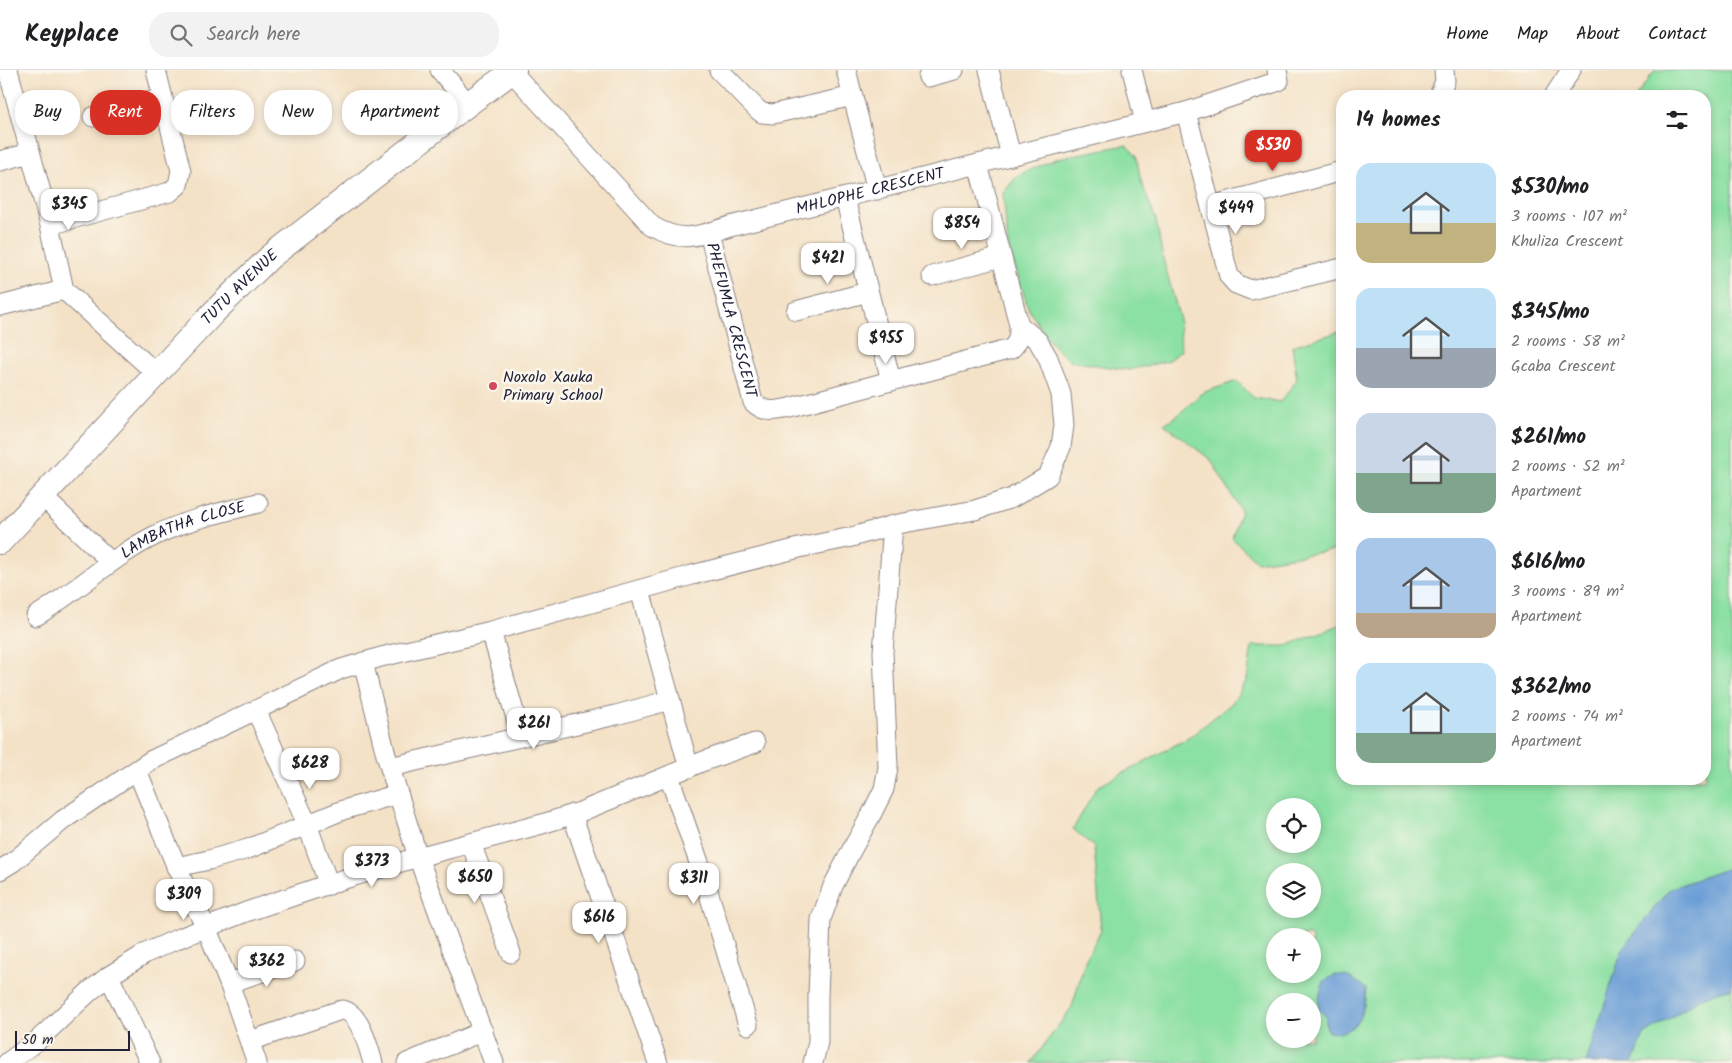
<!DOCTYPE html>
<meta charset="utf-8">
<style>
:root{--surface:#fff;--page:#f2f2f2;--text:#202124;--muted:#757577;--line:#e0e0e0;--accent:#d93025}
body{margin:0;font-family:Kalam,sans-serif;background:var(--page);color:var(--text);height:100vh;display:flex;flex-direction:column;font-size:19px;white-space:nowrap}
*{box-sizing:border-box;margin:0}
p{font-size:16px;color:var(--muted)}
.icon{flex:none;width:28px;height:28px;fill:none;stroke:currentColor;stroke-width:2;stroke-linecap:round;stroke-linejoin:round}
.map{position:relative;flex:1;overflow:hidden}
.panel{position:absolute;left:1336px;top:20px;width:375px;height:695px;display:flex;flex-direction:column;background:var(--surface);border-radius:20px;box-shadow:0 2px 8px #0003}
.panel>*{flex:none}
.banner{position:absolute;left:15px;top:20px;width:475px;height:45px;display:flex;gap:10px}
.fabs{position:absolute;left:1266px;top:728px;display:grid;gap:10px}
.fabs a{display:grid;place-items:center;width:55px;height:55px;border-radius:50%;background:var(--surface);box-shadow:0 2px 8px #0003;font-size:25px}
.scale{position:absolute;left:15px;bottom:12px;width:115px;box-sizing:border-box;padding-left:5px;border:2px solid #22223b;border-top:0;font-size:14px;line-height:18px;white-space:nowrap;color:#22223b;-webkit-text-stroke:4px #fbf7ec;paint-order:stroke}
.price{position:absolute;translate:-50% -42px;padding:0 11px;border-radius:10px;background:#fff;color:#222;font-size:16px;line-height:32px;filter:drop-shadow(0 1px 2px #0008)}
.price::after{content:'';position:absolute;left:50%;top:30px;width:15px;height:11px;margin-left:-8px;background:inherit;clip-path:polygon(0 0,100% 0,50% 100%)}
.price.current{background:var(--accent);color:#fff}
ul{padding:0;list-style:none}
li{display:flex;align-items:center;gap:15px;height:125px;padding:0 20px}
li span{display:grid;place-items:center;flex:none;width:140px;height:100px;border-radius:15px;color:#555}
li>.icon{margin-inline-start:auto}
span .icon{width:60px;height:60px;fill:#fffc;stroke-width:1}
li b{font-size:21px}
h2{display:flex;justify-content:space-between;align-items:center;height:60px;padding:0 20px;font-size:21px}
.pill{padding:0 18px;border-radius:20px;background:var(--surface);box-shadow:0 2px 8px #0003;font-size:18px;line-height:45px}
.pill.current{background:var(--accent);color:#fff}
header{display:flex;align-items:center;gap:30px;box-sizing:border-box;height:70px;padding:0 25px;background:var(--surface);border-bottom:1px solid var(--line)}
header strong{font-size:24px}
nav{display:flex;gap:28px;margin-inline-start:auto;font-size:18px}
.search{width:350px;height:45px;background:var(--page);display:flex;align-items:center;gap:12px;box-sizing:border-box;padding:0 18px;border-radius:20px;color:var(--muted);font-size:19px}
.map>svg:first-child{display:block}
.green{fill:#8be0a3;stroke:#56816f;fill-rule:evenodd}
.water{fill:#6a9ed6;stroke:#466088}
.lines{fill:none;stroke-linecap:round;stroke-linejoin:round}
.minor-casing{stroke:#8b8281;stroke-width:21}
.tertiary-casing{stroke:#8b8281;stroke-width:26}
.minor{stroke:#fff;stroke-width:19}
.tertiary{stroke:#fff;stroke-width:24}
.poi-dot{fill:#d1495b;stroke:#fbf7ec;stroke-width:2}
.labels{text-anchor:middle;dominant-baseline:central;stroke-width:5;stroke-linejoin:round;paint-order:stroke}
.street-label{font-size:16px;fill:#22223b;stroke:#fbf7ec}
.poi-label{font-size:16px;fill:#22223b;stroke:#fbf7ec;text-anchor:start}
</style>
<header>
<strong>Keyplace</strong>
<div class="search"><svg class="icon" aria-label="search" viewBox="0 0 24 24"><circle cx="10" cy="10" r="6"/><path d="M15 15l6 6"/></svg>Search here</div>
<nav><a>Home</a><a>Map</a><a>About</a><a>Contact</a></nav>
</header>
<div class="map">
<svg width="1732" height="993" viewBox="0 0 1732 993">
<rect width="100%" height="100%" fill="#fbf7ec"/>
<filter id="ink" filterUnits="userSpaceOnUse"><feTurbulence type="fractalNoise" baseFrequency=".02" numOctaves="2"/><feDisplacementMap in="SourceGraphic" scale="10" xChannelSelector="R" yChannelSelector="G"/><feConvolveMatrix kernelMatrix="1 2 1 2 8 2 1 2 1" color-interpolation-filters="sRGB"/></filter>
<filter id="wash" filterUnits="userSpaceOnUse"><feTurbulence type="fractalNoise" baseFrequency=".0096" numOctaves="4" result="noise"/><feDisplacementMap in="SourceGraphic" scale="20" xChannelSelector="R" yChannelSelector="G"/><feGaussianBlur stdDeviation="1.12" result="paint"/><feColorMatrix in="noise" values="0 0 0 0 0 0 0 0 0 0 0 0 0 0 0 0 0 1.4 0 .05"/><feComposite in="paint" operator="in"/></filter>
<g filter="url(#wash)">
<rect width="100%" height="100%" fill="#f4e2c7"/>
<!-- green -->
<path class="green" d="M1655 0H1732V797L1669 819 1622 880 1586 993H1031L1072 937 1085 891 1101 860 1094 777 1073 759 1097 717 1190 667 1232 633 1247 610 1252 576H1286L1342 554V709H1705V26H1636ZM1275 736H1312V774H1275ZM1275 801H1312V839H1275ZM1275 866H1312V904H1275ZM1366 919 1364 937 1358 951 1326 956 1327 946ZM1275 931H1312V969H1275Z
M1126 75 1136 85 1141 111 1156 150 1163 189 1179 246 1181 281 1167 291 1129 300 1069 291 1049 271 1029 240 1008 176 1003 123 1018 105 1058 88Z
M1342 261V479L1257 492 1232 468 1241 441 1211 390 1164 354 1178 345 1202 323 1237 311 1254 328 1280 332 1297 310 1292 276Z
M1732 918V993H1633L1644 965 1704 926Z"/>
<!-- water -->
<path class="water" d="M1732 797V918L1704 926 1644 965 1633 993H1586L1622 880 1669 819Z
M1335 905C1349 905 1356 910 1366 919 1364 943 1357 967 1328 962L1326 956V946L1318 939 1320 923 1324 911Z"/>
</g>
<g filter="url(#ink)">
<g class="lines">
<defs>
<g id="minor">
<path d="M8 0 50 155 64 220 157 304"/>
<path d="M440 0 468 34"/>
<path d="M719 0 757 39 762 43 773 44 853 26"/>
<path d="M846 0 877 120"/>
<path d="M989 0 1011 86"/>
<path d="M1132 0 1145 52"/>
<path id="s1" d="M512 2 652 156C682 174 699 166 730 156L1186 42 1279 11 1277 0"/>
<path d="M928 7 954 0"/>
<path d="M1439 26 1445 11 1444 0"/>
<path d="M1554 26 1571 0"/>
<path d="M1186 42 1229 206 1236 214 1251 220 1342 198"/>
<path d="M93 47 163 28"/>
<path d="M0 91 30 83"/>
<path d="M845 128 891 311"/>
<path d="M1211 136 1342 101"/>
<path d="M50 155 170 122 178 115 181 101 156 0"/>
<path id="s2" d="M709 163 753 332C765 344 777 341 793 337L1011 279C1019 272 1019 266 1019 255L978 94"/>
<path d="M932 206 1001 187"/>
<path d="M0 236 64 220"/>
<path d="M796 241 868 222"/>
<path d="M42 426 111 492"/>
<path d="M640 520 689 698"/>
<path id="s3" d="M36 546C77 521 113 486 156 465 188 449 224 442 258 433"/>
<path d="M491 561 521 666"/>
<path d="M363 592 386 685 418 787 494 993"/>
<path d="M256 640 307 754 329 815"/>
<path d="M390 697 616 645 670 630"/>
<path d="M137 700 167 774 187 821 206 857 229 913 257 993"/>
<path d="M669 706 703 804 748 955"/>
<path d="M572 744 658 993"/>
<path d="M471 773 511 883"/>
<path d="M176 797 209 790 248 779 343 740 398 724"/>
<path d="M0 800 13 792 63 750 150 691 341 599 381 587 491 561 692 505 799 478 852 467 893 455 975 440 1012 428 1048 406 1061 377 1064 355 1061 324 1048 288 1038 271 1019 255"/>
<path d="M109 906 150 993"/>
<path d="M229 913 295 891"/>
<path d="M250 971 335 942C338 941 341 940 343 940 360 943 369 979 373 993"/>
<path d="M7 993 38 970 90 921 109 906 146 883 177 869 246 842 338 811 418 787 542 754 580 742 704 691 755 673"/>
<path d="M407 993 483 961"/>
<path d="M813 993 818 972V926L821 849 833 816 851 781 871 745 884 719 888 697 883 582 893 455"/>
</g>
<g id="tertiary">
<path id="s4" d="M0 472 212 244 270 187 468 34 514 0"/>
</g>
</defs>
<!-- minor casing -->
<use href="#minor" class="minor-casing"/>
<!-- tertiary casing -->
<use href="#tertiary" class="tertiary-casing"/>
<!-- minor -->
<use href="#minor" class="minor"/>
<!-- tertiary -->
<use href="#tertiary" class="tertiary"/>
</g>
</g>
<!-- markers -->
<circle class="poi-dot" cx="493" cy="316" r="5"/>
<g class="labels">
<!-- street labels -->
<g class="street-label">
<text stroke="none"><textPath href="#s1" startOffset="434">MHLOPHE CRESCENT</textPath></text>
<text stroke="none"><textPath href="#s4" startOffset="350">TUTU AVENUE</textPath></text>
<text stroke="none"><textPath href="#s2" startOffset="90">PHEFUMLA CRESCENT</textPath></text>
<text stroke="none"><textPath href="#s3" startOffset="172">LAMBATHA CLOSE</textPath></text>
</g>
<!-- poi labels -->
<g class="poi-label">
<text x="503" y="307">Noxolo Xauka<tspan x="503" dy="18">Primary School</tspan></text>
</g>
</g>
</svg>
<div class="fabs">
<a><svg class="icon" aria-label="locate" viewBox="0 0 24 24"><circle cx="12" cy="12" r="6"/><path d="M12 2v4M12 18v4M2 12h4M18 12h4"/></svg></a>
<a><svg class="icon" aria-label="layers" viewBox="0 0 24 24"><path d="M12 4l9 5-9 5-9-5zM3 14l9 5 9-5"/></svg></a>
<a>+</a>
<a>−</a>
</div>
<div class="scale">50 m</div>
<b class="price current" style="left:1273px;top:102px">$530</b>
<b class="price" style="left:69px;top:161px">$345</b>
<b class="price" style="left:1236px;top:165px">$449</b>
<b class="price" style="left:962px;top:180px">$854</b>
<b class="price" style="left:828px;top:215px">$421</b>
<b class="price" style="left:886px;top:295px">$955</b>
<b class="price" style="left:534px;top:680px">$261</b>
<b class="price" style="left:310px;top:720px">$628</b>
<b class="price" style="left:372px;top:818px">$373</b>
<b class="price" style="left:475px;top:834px">$650</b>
<b class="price" style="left:694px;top:835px">$311</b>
<b class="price" style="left:184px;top:851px">$309</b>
<b class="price" style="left:599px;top:874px">$616</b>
<b class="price" style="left:267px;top:918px">$362</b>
<div class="banner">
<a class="pill">Buy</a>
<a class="pill current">Rent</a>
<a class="pill">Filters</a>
<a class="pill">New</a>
<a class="pill">Apartment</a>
</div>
<section class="panel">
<h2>14 homes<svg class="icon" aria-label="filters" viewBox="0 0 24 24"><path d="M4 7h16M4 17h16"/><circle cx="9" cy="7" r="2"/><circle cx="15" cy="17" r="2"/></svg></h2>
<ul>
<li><span style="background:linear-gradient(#bfe0f5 60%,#c2b280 0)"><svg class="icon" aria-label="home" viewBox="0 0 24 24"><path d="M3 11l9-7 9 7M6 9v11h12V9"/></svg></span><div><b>$530/mo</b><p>3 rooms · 107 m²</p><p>Khuliza Crescent</p></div></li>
<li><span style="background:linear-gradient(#bfe0f5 60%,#9aa5b1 0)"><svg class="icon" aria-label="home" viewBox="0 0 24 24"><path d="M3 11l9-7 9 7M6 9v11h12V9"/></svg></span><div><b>$345/mo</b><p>2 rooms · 58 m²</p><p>Gcaba Crescent</p></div></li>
<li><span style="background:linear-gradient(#c9d6e8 60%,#7fa58c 0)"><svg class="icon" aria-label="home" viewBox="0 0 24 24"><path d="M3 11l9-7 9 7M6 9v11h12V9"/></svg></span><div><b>$261/mo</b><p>2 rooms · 52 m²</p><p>Apartment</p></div></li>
<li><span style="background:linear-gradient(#a9c7e8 75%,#b9a48a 0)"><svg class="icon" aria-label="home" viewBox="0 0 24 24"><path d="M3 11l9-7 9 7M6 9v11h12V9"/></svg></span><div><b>$616/mo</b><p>3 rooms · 89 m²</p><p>Apartment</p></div></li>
<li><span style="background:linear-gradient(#bfe0f5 70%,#7fa58c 0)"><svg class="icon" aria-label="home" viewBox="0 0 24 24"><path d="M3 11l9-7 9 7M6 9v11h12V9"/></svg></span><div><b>$362/mo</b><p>2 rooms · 74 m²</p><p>Apartment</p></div></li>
</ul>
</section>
</div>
